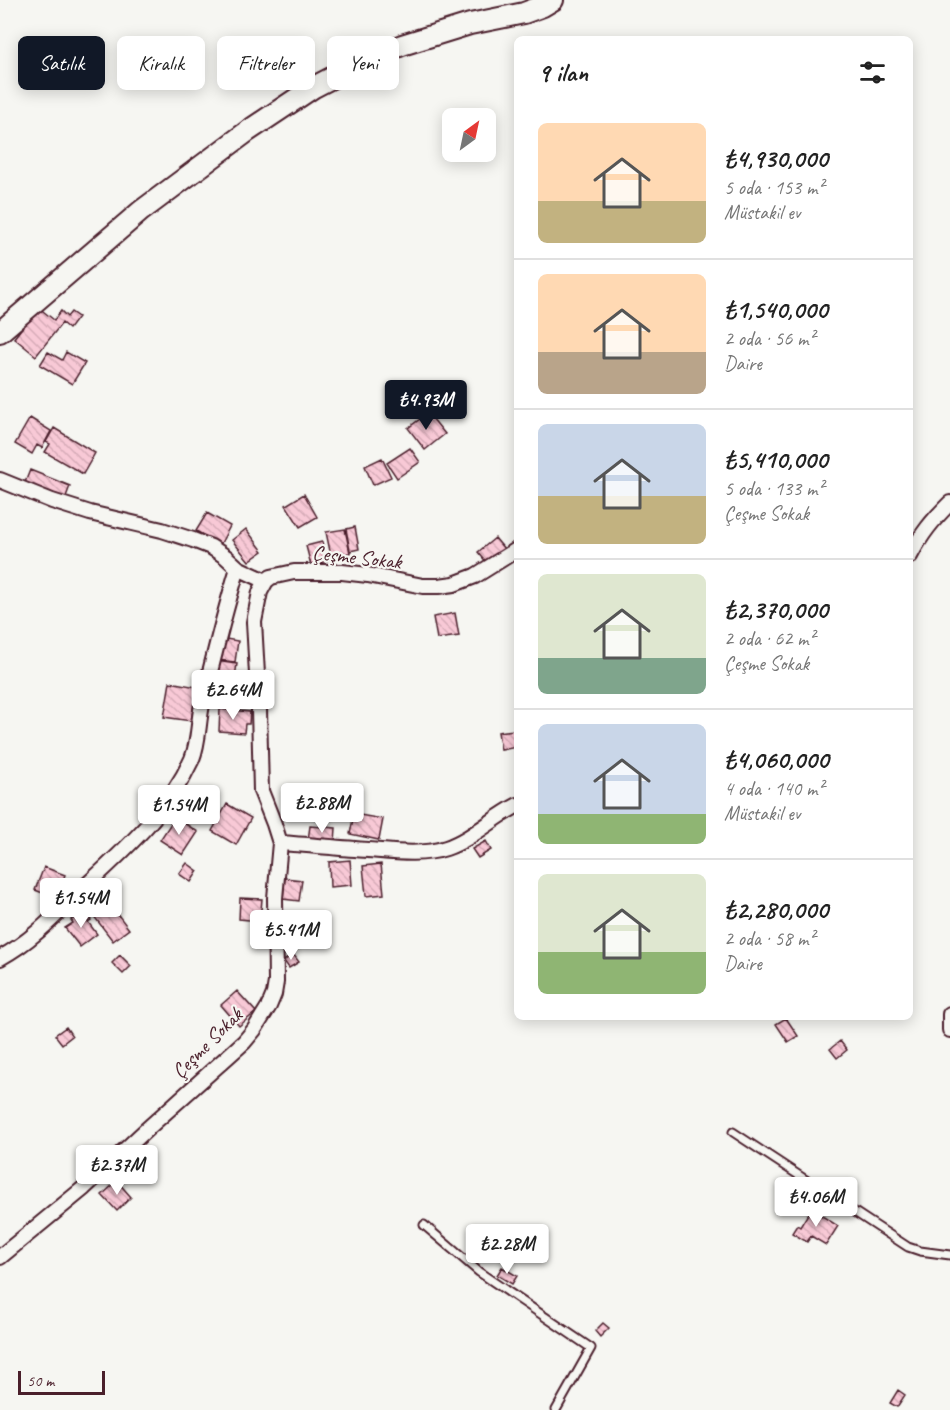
<!DOCTYPE html>
<html lang="tr">
<meta charset="utf-8">
<style>
:root{--surface:#fff;--page:#f2f2f2;--text:#222;--muted:#767676;--line:#e0e0e0;--accent:#111827}
body{margin:0;font-family:Caveat,sans-serif;background:var(--page);color:var(--text);height:100vh;display:flex;flex-direction:column;font-size:22px;white-space:nowrap}
*{box-sizing:border-box;margin:0}
p{font-size:20px;color:var(--muted)}
.icon{flex:none;width:33px;height:33px;fill:none;stroke:currentColor;stroke-width:2;stroke-linecap:round;stroke-linejoin:round}
.map{position:relative;flex:1;overflow:hidden}
.panel{position:absolute;left:514px;top:36px;width:399px;height:984px;display:flex;flex-direction:column;background:var(--surface);border-radius:9px;box-shadow:0 3px 15px #0003}
.panel>*{flex:none}
.guide{position:absolute;left:18px;top:36px;width:406px;height:54px;display:flex;gap:12px}
.needle{width:39px;rotate:33deg}
.buttons{position:absolute;left:442px;top:108px;display:grid;gap:12px}
.buttons a{display:grid;place-items:center;width:54px;height:54px;border-radius:9px;background:var(--surface);box-shadow:0 3px 15px #0003;font-size:30px}
.scale{position:absolute;left:18px;bottom:15px;width:87px;box-sizing:border-box;padding-left:6px;border:3px solid #4a1f2b;border-top:0;font-size:16px;line-height:21px;white-space:nowrap;color:#4a1f2b;-webkit-text-stroke:4px #f6f6f2;paint-order:stroke}
.price{position:absolute;translate:-50% -51px;padding:0 14px;border-radius:6px;background:#fff;color:#222;font-size:20px;line-height:39px;filter:drop-shadow(0 2px 3px #0008)}
.price::after{content:'';position:absolute;left:50%;top:36px;width:18px;height:14px;margin-left:-9px;background:inherit;clip-path:polygon(0 0,100% 0,50% 100%)}
.price.on{background:var(--accent);color:#fff}
ul{padding:0;list-style:none}
li{display:flex;align-items:center;gap:18px;height:150px;padding:0 24px}
li+li{border-top:2px solid var(--line)}
li span{display:grid;place-items:center;flex:none;width:168px;height:120px;border-radius:9px;color:#555}
li>.icon{margin-inline-start:auto}
span .icon{width:72px;height:72px;fill:#fffc;stroke-width:1}
li b{font-size:26px}
h2{display:flex;justify-content:space-between;align-items:center;height:72px;padding:0 24px;font-size:26px}
.tag{padding:0 21px;border-radius:9px;background:var(--surface);box-shadow:0 3px 15px #0003;font-size:21px;line-height:54px}
.tag.on{background:var(--accent);color:#fff}
.map>svg:first-child{display:block}
.building{fill:url(#building-back-hatch);stroke:#4a1f2b;stroke-width:1.5}
.lines{fill:none;stroke-linecap:round;stroke-linejoin:round}
.lane-casing{stroke:#4a1f2b;stroke-width:11}
.street-casing{stroke:#4a1f2b;stroke-width:18}
.secondary-casing{stroke:#4a1f2b;stroke-width:24}
.lane{stroke:#f6f6f2;stroke-width:7}
.street{stroke:#f6f6f2;stroke-width:14}
.secondary{stroke:#f6f6f2;stroke-width:20}
.labels{text-anchor:middle;dominant-baseline:central;stroke-width:4.5;stroke-linejoin:round;paint-order:stroke}
.street-label{font-size:21px;fill:#4a1f2b;stroke:#f6f6f2}
</style>
<div class="map">
<svg width="950" height="1410" viewBox="0 0 950 1410">
<defs>
<pattern id="building-back-hatch" width="6" height="6" patternUnits="userSpaceOnUse" patternTransform="scale(1.5)"><rect width="6" height="6" fill="#f8c9d6"/><path d="M-1 5l2 2M0 0l6 6M5-1l2 2" fill="none" stroke="#d6acb8"/></pattern>
</defs>
<rect width="100%" height="100%" fill="#f6f6f2"/>
<filter id="ink" filterUnits="userSpaceOnUse"><feTurbulence type="fractalNoise" baseFrequency=".0167" numOctaves="2"/><feDisplacementMap in="SourceGraphic" scale="12" xChannelSelector="R" yChannelSelector="G"/><feConvolveMatrix kernelMatrix="1 2 1 2 8 2 1 2 1" color-interpolation-filters="sRGB"/></filter>
<g filter="url(#ink)">
<!-- building -->
<path class="building" d="M38 307 54 320 61 311 67 317 71 312 78 317 69 329 62 323 36 356 14 338Z
M48 352 62 360 66 352 85 363 72 384 40 365Z
M428 413 445 434 425 450 408 428Z
M30 418 51 431 42 448 37 445 32 454 15 444Z
M54 428 95 453 83 474 45 452 50 444 46 442Z
M410 448 420 462 397 478 387 463Z
M382 458 391 477 373 485 365 466Z
M30 470 70 486 64 502 24 485Z
M304 494 317 517 300 527 286 505Z
M207 513 230 526 220 545 196 531Z
M355 527 359 549 350 551 346 529Z
M246 529 263 551 249 561 232 540Z
M345 529 350 553 331 556 326 532Z
M495 538 505 550 488 564 478 552Z
M322 542 327 561 311 565 306 546Z
M455 613 459 636 437 639 433 617Z
M220 638 238 641 235 662 217 660Z
M215 661 237 664 233 690 219 688 220 684 213 683Z
M170 682 197 687 191 721 164 717Z
M220 709 250 712 249 724H245L244 733 219 731Z
M514 730 517 747 501 750 498 732Z
M227 804 251 818 236 845 212 831Z
M354 814 383 819 379 840 350 834Z
M175 817 198 832 183 855 160 840Z
M310 826 336 828 335 842 308 840Z
M486 841 491 850 478 858 472 849Z
M350 860 352 885 330 887 329 862Z
M187 863 198 871 191 882 179 874Z
M381 864 384 894 366 896 363 866Z
M44 867 65 875 56 898 35 890Z
M285 878 302 880 299 901 283 899Z
M240 898 262 899 260 921 239 919Z
M109 903 129 929 113 941 93 915Z
M84 911 91 920 88 922 97 934 80 947 65 928 73 923 71 920Z
M293 954 299 962 289 968 284 961Z
M120 955 131 966 123 974 112 963Z
M237 991 256 1012 239 1026 221 1005Z
M786 1018 798 1036 788 1042 776 1024Z
M66 1027 72 1036 62 1044 55 1035Z
M840 1041 847 1050 837 1058 830 1049Z
M117 1181 131 1197 117 1211 102 1195Z
M811 1209 838 1226 826 1245 811 1236 807 1242 792 1233 797 1225 800 1227Z
M502 1267 517 1276 512 1284 497 1275Z
M603 1323 609 1328 600 1337 595 1331Z
M898 1390 905 1395 897 1407 890 1403Z"/>
<g class="lines">
<defs>
<path id="lane" d="M733 1132 908 1247 920 1251 950 1255
M424 1225 479 1272 591 1348 556 1410"/>
<path id="street" d="M0 480 52 501 90 513 162 530 193 540 211 547 226 557 238 568 266 581
M910 556C922 533 932 521 950 503
M280 843C309 845 339 848 368 850 393 852 422 856 446 848 472 839 493 818 518 805
M0 958C30 942 53 918 77 894 120 854 167 814 192 759 199 742 198 723 202 705 213 659 224 613 238 568
M950 1014V1030
M0 1257 84 1188 146 1130 244 1042 254 1030 269 1006 274 994 276 982 275 898 280 843 274 824 261 791 259 709 254 622 260 592 266 581 271 577 294 572H342L368 575 423 586H439L454 584 475 576 518 549"/>
<path id="secondary" d="M0 332 141 211 248 131 314 87 368 59 402 45 470 24 524 13 543 6 553 0"/>
</defs>
<!-- lane casing -->
<use href="#lane" class="lane-casing"/>
<!-- street casing -->
<use href="#street" class="street-casing"/>
<!-- secondary casing -->
<use href="#secondary" class="secondary-casing"/>
<!-- lane -->
<use href="#lane" class="lane"/>
<!-- street -->
<use href="#street" class="street"/>
<!-- secondary -->
<use href="#secondary" class="secondary"/>
</g>
</g>
<g class="labels">
<!-- street labels -->
<g class="street-label">
<text transform="translate(357 557) rotate(6)">Çeşme Sokak</text>
<text transform="translate(207 1043) rotate(-45)">Çeşme Sokak</text>
</g>
</g>
</svg>
<div class="buttons">
<a><svg class="needle" viewBox="-14 -14 28 28"><path d="M0-13l5 13h-10z" fill="#e53935"/><path d="M0 13l5-13h-10z" fill="#767676"/></svg></a>
</div>
<div class="scale">50 m</div>
<b class="price on" style="left:426px;top:431px">₺4.93M</b>
<b class="price" style="left:233px;top:721px">₺2.64M</b>
<b class="price" style="left:322px;top:834px">₺2.88M</b>
<b class="price" style="left:179px;top:836px">₺1.54M</b>
<b class="price" style="left:81px;top:929px">₺1.54M</b>
<b class="price" style="left:291px;top:961px">₺5.41M</b>
<b class="price" style="left:117px;top:1196px">₺2.37M</b>
<b class="price" style="left:816px;top:1228px">₺4.06M</b>
<b class="price" style="left:507px;top:1275px">₺2.28M</b>
<div class="guide">
<a class="tag on">Satılık</a>
<a class="tag">Kiralık</a>
<a class="tag">Filtreler</a>
<a class="tag">Yeni</a>
</div>
<section class="panel">
<h2>9 ilan<svg class="icon" aria-label="filters" viewBox="0 0 24 24"><path d="M4 7h16M4 17h16"/><circle cx="9" cy="7" r="2"/><circle cx="15" cy="17" r="2"/></svg></h2>
<ul>
<li><span style="background:linear-gradient(#ffd9b3 65%,#c2b280 0)"><svg class="icon" aria-label="home" viewBox="0 0 24 24"><path d="M3 11l9-7 9 7M6 9v11h12V9"/></svg></span><div><b>₺4,930,000</b><p>5 oda · 153 m²</p><p>Müstakil ev</p></div></li>
<li><span style="background:linear-gradient(#ffd9b3 65%,#b9a48a 0)"><svg class="icon" aria-label="home" viewBox="0 0 24 24"><path d="M3 11l9-7 9 7M6 9v11h12V9"/></svg></span><div><b>₺1,540,000</b><p>2 oda · 56 m²</p><p>Daire</p></div></li>
<li><span style="background:linear-gradient(#c9d6e8 60%,#c2b280 0)"><svg class="icon" aria-label="home" viewBox="0 0 24 24"><path d="M3 11l9-7 9 7M6 9v11h12V9"/></svg></span><div><b>₺5,410,000</b><p>5 oda · 133 m²</p><p>Çeşme Sokak</p></div></li>
<li><span style="background:linear-gradient(#dfe7d0 70%,#7fa58c 0)"><svg class="icon" aria-label="home" viewBox="0 0 24 24"><path d="M3 11l9-7 9 7M6 9v11h12V9"/></svg></span><div><b>₺2,370,000</b><p>2 oda · 62 m²</p><p>Çeşme Sokak</p></div></li>
<li><span style="background:linear-gradient(#c9d6e8 75%,#8fb573 0)"><svg class="icon" aria-label="home" viewBox="0 0 24 24"><path d="M3 11l9-7 9 7M6 9v11h12V9"/></svg></span><div><b>₺4,060,000</b><p>4 oda · 140 m²</p><p>Müstakil ev</p></div></li>
<li><span style="background:linear-gradient(#dfe7d0 65%,#8fb573 0)"><svg class="icon" aria-label="home" viewBox="0 0 24 24"><path d="M3 11l9-7 9 7M6 9v11h12V9"/></svg></span><div><b>₺2,280,000</b><p>2 oda · 58 m²</p><p>Daire</p></div></li>
</ul>
</section>
</div>
